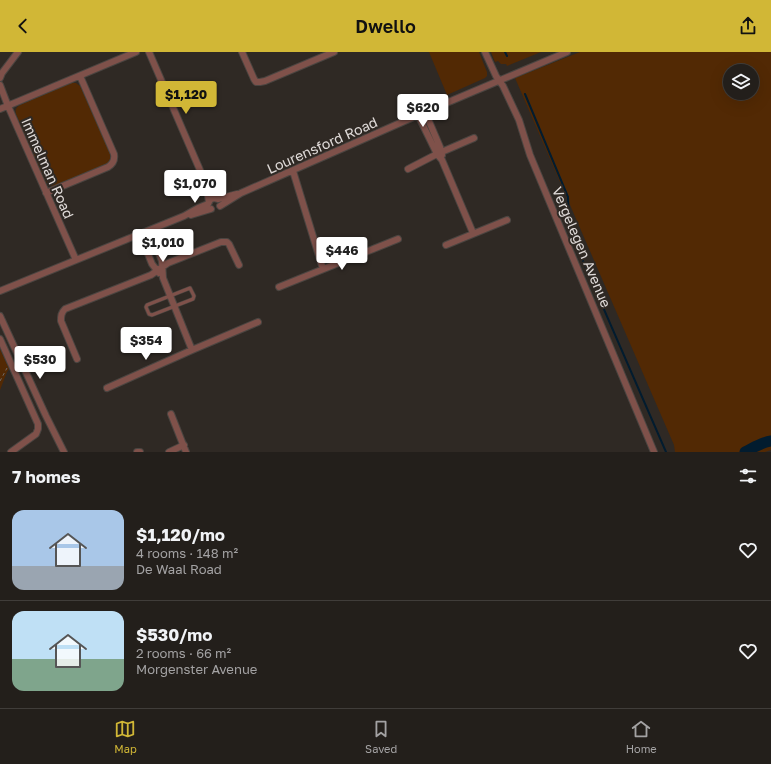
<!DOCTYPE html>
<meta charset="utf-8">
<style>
:root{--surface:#231f1b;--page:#2f2c28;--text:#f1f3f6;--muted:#a3a2a3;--line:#403d3a;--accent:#d1b736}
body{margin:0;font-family:"Golos Text",sans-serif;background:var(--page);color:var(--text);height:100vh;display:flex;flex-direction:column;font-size:15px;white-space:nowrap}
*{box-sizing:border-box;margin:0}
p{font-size:13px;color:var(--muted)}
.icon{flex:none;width:22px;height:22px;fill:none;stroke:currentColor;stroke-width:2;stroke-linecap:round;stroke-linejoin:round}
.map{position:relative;height:400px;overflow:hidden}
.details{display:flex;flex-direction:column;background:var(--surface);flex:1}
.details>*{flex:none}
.buttons{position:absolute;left:723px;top:12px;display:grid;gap:8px}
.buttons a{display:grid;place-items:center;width:36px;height:36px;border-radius:50%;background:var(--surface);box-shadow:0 4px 16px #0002,0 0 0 1px var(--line);font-size:20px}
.price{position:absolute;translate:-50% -34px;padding:0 9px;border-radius:4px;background:#fff;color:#222;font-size:13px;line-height:26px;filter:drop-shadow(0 1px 2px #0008)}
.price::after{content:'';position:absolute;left:50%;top:24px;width:12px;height:9px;margin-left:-6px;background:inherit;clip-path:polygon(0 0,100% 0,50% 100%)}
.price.current{background:var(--accent);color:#111}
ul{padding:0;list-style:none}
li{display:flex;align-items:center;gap:12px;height:100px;padding:0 12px}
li+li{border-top:1px solid var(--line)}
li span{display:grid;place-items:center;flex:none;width:112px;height:80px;border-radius:12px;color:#555}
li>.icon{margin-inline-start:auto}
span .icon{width:48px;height:48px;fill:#fffc;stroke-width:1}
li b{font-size:17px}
h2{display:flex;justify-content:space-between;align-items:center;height:48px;padding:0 12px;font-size:17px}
header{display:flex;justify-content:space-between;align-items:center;height:52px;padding:0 12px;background:var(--accent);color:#111;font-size:18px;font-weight:600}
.dock{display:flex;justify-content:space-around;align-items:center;height:56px;border-top:1px solid var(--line);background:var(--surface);font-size:11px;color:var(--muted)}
.dock a{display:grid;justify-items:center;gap:2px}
.dock .current{color:var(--accent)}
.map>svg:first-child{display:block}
.green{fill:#522904;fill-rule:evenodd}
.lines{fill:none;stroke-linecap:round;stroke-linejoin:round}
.stream{stroke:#021c2f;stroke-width:2}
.river{stroke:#021c2f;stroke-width:11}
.service-casing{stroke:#4b4541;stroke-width:4.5}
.minor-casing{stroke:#4b4541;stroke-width:8}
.path{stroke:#706a66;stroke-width:1;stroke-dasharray:3 3;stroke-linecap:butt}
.service{stroke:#7f514a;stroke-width:3}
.minor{stroke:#7f514a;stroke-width:6}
.labels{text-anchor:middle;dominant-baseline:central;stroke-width:4;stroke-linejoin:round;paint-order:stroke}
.street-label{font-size:14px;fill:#e0dbd9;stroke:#2f2924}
</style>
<header><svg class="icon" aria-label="back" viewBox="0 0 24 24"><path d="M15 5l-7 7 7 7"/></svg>Dwello<svg class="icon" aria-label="share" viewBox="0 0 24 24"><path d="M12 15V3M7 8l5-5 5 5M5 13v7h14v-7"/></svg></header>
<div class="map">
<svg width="771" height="400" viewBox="0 0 771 400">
<rect width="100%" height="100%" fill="#2f2924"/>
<!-- green -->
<path class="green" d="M429 0H479L487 20V24L485 26 447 43Z
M491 0H541L507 14 506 12H501L498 9 495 10Z
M580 0H771V398L765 400H675L674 393 515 26ZM730 19H752V41H730Z
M71 31H76L80 34 110 101V107L108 111 54 134C51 134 48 133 46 130L16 62C15 58 16 55 20 53Z
M0 297 9 317 7 320 0 338Z"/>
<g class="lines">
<!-- stream -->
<path class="stream" d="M505 0 507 4
M525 42 568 145 569 177 666 400"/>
<!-- river -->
<path class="river" d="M745 400C753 396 762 390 771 389"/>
<defs>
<path id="service" d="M190 236 194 244 193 247 152 263 149 262 146 255 147 253Z"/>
<path id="minor" d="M149 0 206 132 209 150
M242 0 254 27 256 30H260L265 29 334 0
M485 0 496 24 503 34 519 68 530 103 654 400
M0 26 2 21 18 0
M0 33 8 54 76 208
M0 57 136 0
M425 60 440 95 442 103
M418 63 437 102 442 108 473 181
M408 117 437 102 474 86
M293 119 323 217
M46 141 108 115C113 112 115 108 114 102L80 24
M208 152C209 147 213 145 218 147L237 142
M220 154 241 141 425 60 567 0
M191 163 211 157
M150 178 162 209 163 226 192 298
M140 182 152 212 159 221
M446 193 507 168
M279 235 398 187
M0 239 184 164 198 156 208 152
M0 264 46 364 64 400
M0 287 38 372V377L36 382 11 400
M77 307 61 269C61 264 61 261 65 257L151 223 168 211 221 190H227L229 192 239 213
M107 336 192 298 258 270
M171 362 186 400
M137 400H140
M169 400 184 393"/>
</defs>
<!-- service casing -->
<use href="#service" class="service-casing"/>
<!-- minor casing -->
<use href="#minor" class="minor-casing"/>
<!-- path -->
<path class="path" d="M0 329 7 316"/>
<!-- service -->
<use href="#service" class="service"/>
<!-- minor -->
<use href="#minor" class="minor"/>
</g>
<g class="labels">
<!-- street labels -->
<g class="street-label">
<text transform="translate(322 93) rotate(-24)">Lourensford Road</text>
<text transform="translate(48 116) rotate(66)">Immelman Road</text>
<text transform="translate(582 195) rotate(67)">Vergelegen Avenue</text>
</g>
</g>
</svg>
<div class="buttons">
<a><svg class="icon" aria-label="layers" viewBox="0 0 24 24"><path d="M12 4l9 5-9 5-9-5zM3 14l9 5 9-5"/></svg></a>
</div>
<b class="price current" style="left:186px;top:63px">$1,120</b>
<b class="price" style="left:423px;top:76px">$620</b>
<b class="price" style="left:195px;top:152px">$1,070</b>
<b class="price" style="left:163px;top:211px">$1,010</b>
<b class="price" style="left:342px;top:219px">$446</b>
<b class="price" style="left:146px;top:309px">$354</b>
<b class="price" style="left:40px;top:328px">$530</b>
</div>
<section class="details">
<h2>7 homes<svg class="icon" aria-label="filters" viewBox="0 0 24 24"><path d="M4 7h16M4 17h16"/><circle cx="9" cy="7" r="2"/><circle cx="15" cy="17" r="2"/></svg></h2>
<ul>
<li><span style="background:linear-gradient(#a9c7e8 70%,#9aa5b1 0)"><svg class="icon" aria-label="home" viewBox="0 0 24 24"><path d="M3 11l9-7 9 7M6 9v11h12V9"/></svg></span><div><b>$1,120/mo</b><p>4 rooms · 148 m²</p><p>De Waal Road</p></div><svg class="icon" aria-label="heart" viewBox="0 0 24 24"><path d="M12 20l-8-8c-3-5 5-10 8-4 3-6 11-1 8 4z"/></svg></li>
<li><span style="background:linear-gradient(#bfe0f5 60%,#7fa58c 0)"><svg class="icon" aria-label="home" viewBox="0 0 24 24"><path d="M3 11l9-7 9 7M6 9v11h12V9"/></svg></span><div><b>$530/mo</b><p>2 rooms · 66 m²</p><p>Morgenster Avenue</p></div><svg class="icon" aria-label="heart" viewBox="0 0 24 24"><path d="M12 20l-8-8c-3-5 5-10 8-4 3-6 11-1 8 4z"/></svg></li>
</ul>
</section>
<nav class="dock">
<a class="current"><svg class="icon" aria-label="map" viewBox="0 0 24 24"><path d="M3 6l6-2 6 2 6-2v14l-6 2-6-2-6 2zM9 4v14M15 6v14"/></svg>Map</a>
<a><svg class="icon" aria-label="saved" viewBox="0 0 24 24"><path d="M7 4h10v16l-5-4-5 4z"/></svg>Saved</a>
<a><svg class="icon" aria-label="home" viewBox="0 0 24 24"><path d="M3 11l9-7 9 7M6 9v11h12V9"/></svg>Home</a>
</nav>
